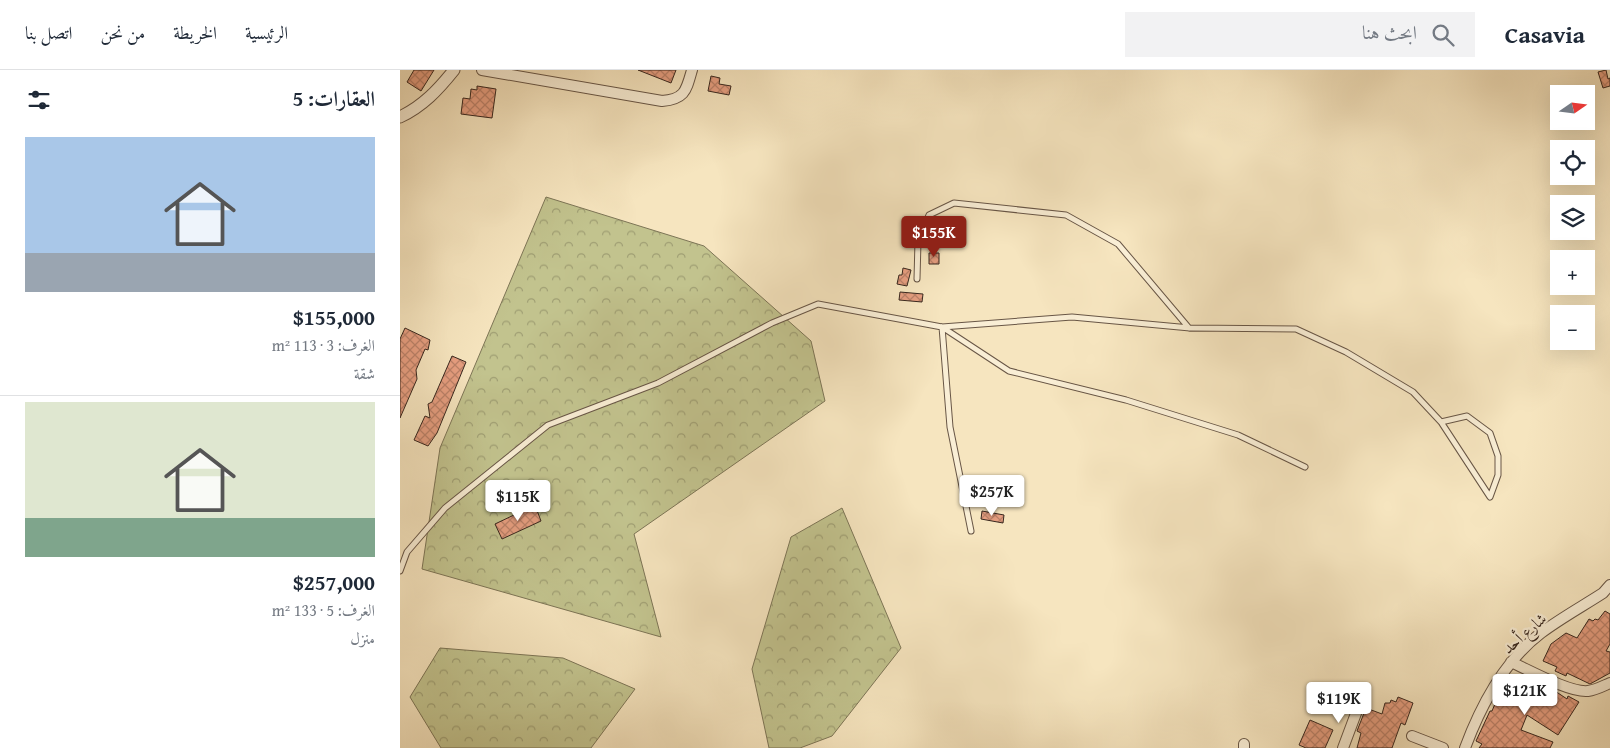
<!DOCTYPE html>
<html lang="ar">
<meta charset="utf-8">
<style>
:root{--surface:#fff;--page:#f2f2f3;--text:#1f2937;--muted:#747a83;--line:#e0e1e3;--accent:#8f2418}
body{margin:0;font-family:"Gentium Book Plus",Amiri,serif;background:var(--page);color:var(--text);direction:rtl;height:100vh;display:flex;flex-direction:column;font-size:19px;white-space:nowrap}
*{box-sizing:border-box;margin:0}
p{font-size:16px;color:var(--muted)}
.icon{flex:none;width:28px;height:28px;fill:none;stroke:currentColor;stroke-width:2;stroke-linecap:round;stroke-linejoin:round}
.map{position:relative;flex:1;overflow:hidden;direction:ltr}
.panel{display:flex;flex-direction:column;background:var(--surface);width:400px}
.panel>*{flex:none}
.needle{width:32px;rotate:76deg}
.buttons{position:absolute;left:1150px;top:15px;display:grid;gap:10px}
.buttons a{display:grid;place-items:center;width:45px;height:45px;border-radius:0px;background:var(--surface);box-shadow:0 5px 20px #0002;font-size:25px}
.price{position:absolute;translate:-50% -42px;padding:0 11px;border-radius:5px;background:#fff;color:#222;font-size:16px;line-height:32px;filter:drop-shadow(0 1px 2px #0008)}
.price::after{content:'';position:absolute;left:50%;top:30px;width:15px;height:11px;margin-left:-8px;background:inherit;clip-path:polygon(0 0,100% 0,50% 100%)}
.price.on{background:var(--accent);color:#fff}
ul{padding:0;list-style:none}
li{display:grid;align-content:center;gap:10px;height:265px;padding:0 25px}
li+li{border-top:1px solid var(--line)}
li span{display:grid;place-items:center;height:155px;border-radius:0px;color:#555}
li>.icon{margin-inline-start:auto}
span .icon{width:90px;height:90px;fill:#fffc;stroke-width:1}
li b{font-size:21px}
h2{display:flex;justify-content:space-between;align-items:center;height:60px;padding:0 25px;font-size:21px}
header{display:flex;align-items:center;gap:30px;box-sizing:border-box;height:70px;padding:0 25px;background:var(--surface);border-bottom:1px solid var(--line)}
header strong{font-size:24px}
nav{display:flex;gap:28px;margin-inline-start:auto;font-size:18px}
.search{width:350px;height:45px;background:var(--page);display:flex;align-items:center;gap:12px;box-sizing:border-box;padding:0 18px;border-radius:0px;color:var(--muted);font-size:19px}
main{display:flex;flex:1;min-height:0}
.map>svg:first-child{display:block}
.forest{fill:url(#forest-crowns);stroke:#7d7556}
.building{fill:url(#building-cross-hatch);stroke:#38271e}
.lines{fill:none;stroke-linecap:round;stroke-linejoin:round}
.service-casing{stroke:#685646;stroke-width:7}
.minor-casing{stroke:#685646;stroke-width:12}
.tertiary-casing{stroke:#685646;stroke-width:13}
.service{stroke:#f9eed5;stroke-width:5}
.minor{stroke:#f9eed5;stroke-width:10}
.tertiary{stroke:#f9eed5;stroke-width:11}
.labels{text-anchor:middle;dominant-baseline:central;stroke-width:4.5;stroke-linejoin:round;paint-order:stroke}
.street-label{font-size:16px;fill:#38271e;stroke:#f9eed5}
</style>
<header>
<strong>Casavia</strong>
<div class="search"><svg class="icon" aria-label="search" viewBox="0 0 24 24"><circle cx="10" cy="10" r="6"/><path d="M15 15l6 6"/></svg>ابحث هنا</div>
<nav><a>الرئيسية</a><a>الخريطة</a><a>من نحن</a><a>اتصل بنا</a></nav>
</header>
<main>
<div class="map">
<svg width="1210" height="678" viewBox="0 0 1210 678">
<defs>
<pattern id="forest-crowns" width="20" height="18" patternUnits="userSpaceOnUse" patternTransform="scale(1.25)"><rect width="20" height="18" fill="#c2c38e"/><path d="M2 6a3 3 0 1 1 6 0M12 15a3 3 0 1 1 6 0" fill="none" stroke="#9f9e73"/></pattern>
<pattern id="building-cross-hatch" width="8" height="8" patternUnits="userSpaceOnUse" patternTransform="scale(1.25)"><rect width="8" height="8" fill="#e69e80"/><path d="M0 0l8 8M0 8l8-8" fill="none" stroke="#bb8168"/></pattern>
</defs>
<rect width="100%" height="100%" fill="#f6e5bf"/>
<filter id="stains"><feTurbulence type="fractalNoise" baseFrequency=".004" numOctaves="4"/><feColorMatrix values="0 0 0 0 .2 0 0 0 0 .09 0 0 0 0 .02 0 0 0 .5 -.17"/></filter>
<radialGradient id="worn" r=".72"><stop offset=".6" stop-color="#630" stop-opacity="0"/><stop offset="1" stop-color="#630" stop-opacity=".3"/></radialGradient>
<!-- forest -->
<path class="forest" d="M146 127 304 176 411 271 425 331 234 464 261 567 22 499 40 378Z
M442 438 501 578 432 666 400 678H369L352 599 391 467Z
M40 578 163 588 235 619 191 678H41L10 627Z"/>
<!-- building -->
<path class="building" d="M14 0H34L21 21 7 12Z
M238 0H276L271 13Z
M1206 0 1208 9 1210 8V16L1203 18 1198 2Z
M311 6 320 8 319 14 331 16 329 25 308 21Z
M77 16 96 19 92 48 61 44 63 28 70 29 71 19 77 20Z
M529 183H539V194H529Z
M503 198 511 200 507 216 497 214 499 205H502Z
M500 222 523 224 522 232 499 230Z
M5 258 30 270 28 280 25 279 16 300 17 309 0 348V269Z
M52 286 66 292 37 363 28 376 14 370 25 346 30 348 28 334 32 332Z
M135 435 141 451 102 469 95 454Z
M582 441 604 445 603 453 581 449Z
M1205 541 1210 544V574L1206 581 1210 582V603L1190 614 1167 603 1166 606 1155 601 1157 597 1143 591 1151 574 1166 563 1177 568 1189 549 1193 551 1195 549 1198 550Z
M1116 606 1155 621 1167 629 1168 626 1179 632 1158 665 1127 645 1121 660 1153 672 1150 678H1079L1082 674 1076 671 1090 641H1092L1100 622 1104 623 1109 612 1113 614Z
M998 627 1013 633 1005 655 1001 653 992 678H957L961 663 957 661 966 638 982 644 985 633H990L991 630 996 632Z
M910 650 933 660 925 678H906L899 675Z"/>
<g class="lines">
<defs>
<path id="service" d="M517 209 518 171 529 145 554 133 666 145 718 174 789 258
M542 257 609 301 726 330 838 365 905 397
M542 257 550 357 571 461
M0 501 7 482 45 438 148 355 258 313 372 253 418 234 542 257 672 247 790 258 896 259 946 282 1013 322 1041 352 1090 427 1098 405V386L1090 363 1067 346 1041 352"/>
<path id="minor" d="M82 0 262 31C285 29 286 21 292 0
M1111 592C1129 600 1170 623 1188 621 1196 620 1203 616 1210 613
M1012 666 1043 678
M844 678V674
M943 678 958 638
M1065 678C1081 635 1104 591 1141 563 1161 548 1183 536 1203 523L1210 515"/>
<path id="tertiary" d="M0 47C23 36 38 20 54 0"/>
</defs>
<!-- service casing -->
<use href="#service" class="service-casing"/>
<!-- minor casing -->
<use href="#minor" class="minor-casing"/>
<!-- tertiary casing -->
<use href="#tertiary" class="tertiary-casing"/>
<!-- service -->
<use href="#service" class="service"/>
<!-- minor -->
<use href="#minor" class="minor"/>
<!-- tertiary -->
<use href="#tertiary" class="tertiary"/>
</g>
<g class="labels">
<!-- street labels -->
<g class="street-label">
<text transform="translate(1124 563) rotate(-41)">شارع أحد</text>
</g>
</g>
<rect width="100%" height="100%" filter="url(#stains)"/>
<rect width="100%" height="100%" fill="url(#worn)"/>
</svg>
<div class="buttons">
<a><svg class="needle" viewBox="-14 -14 28 28"><path d="M0-13l5 13h-10z" fill="#e53935"/><path d="M0 13l5-13h-10z" fill="#747a83"/></svg></a>
<a><svg class="icon" aria-label="locate" viewBox="0 0 24 24"><circle cx="12" cy="12" r="6"/><path d="M12 2v4M12 18v4M2 12h4M18 12h4"/></svg></a>
<a><svg class="icon" aria-label="layers" viewBox="0 0 24 24"><path d="M12 4l9 5-9 5-9-5zM3 14l9 5 9-5"/></svg></a>
<a>+</a>
<a>−</a>
</div>
<b class="price on" style="left:534px;top:188px">$155K</b>
<b class="price" style="left:592px;top:447px">$257K</b>
<b class="price" style="left:118px;top:452px">$115K</b>
<b class="price" style="left:1125px;top:646px">$121K</b>
<b class="price" style="left:939px;top:654px">$119K</b>
</div>
<section class="panel">
<h2>العقارات: 5<svg class="icon" aria-label="filters" viewBox="0 0 24 24"><path d="M4 7h16M4 17h16"/><circle cx="9" cy="7" r="2"/><circle cx="15" cy="17" r="2"/></svg></h2>
<ul>
<li><span style="background:linear-gradient(#a9c7e8 75%,#9aa5b1 0)"><svg class="icon" aria-label="home" viewBox="0 0 24 24"><path d="M3 11l9-7 9 7M6 9v11h12V9"/></svg></span><div><b>$155,000</b><p>الغرف: 3 · 113 m²</p><p>شقة</p></div></li>
<li><span style="background:linear-gradient(#dfe7d0 75%,#7fa58c 0)"><svg class="icon" aria-label="home" viewBox="0 0 24 24"><path d="M3 11l9-7 9 7M6 9v11h12V9"/></svg></span><div><b>$257,000</b><p>الغرف: 5 · 133 m²</p><p>منزل</p></div></li>
</ul>
</section>
</main>
